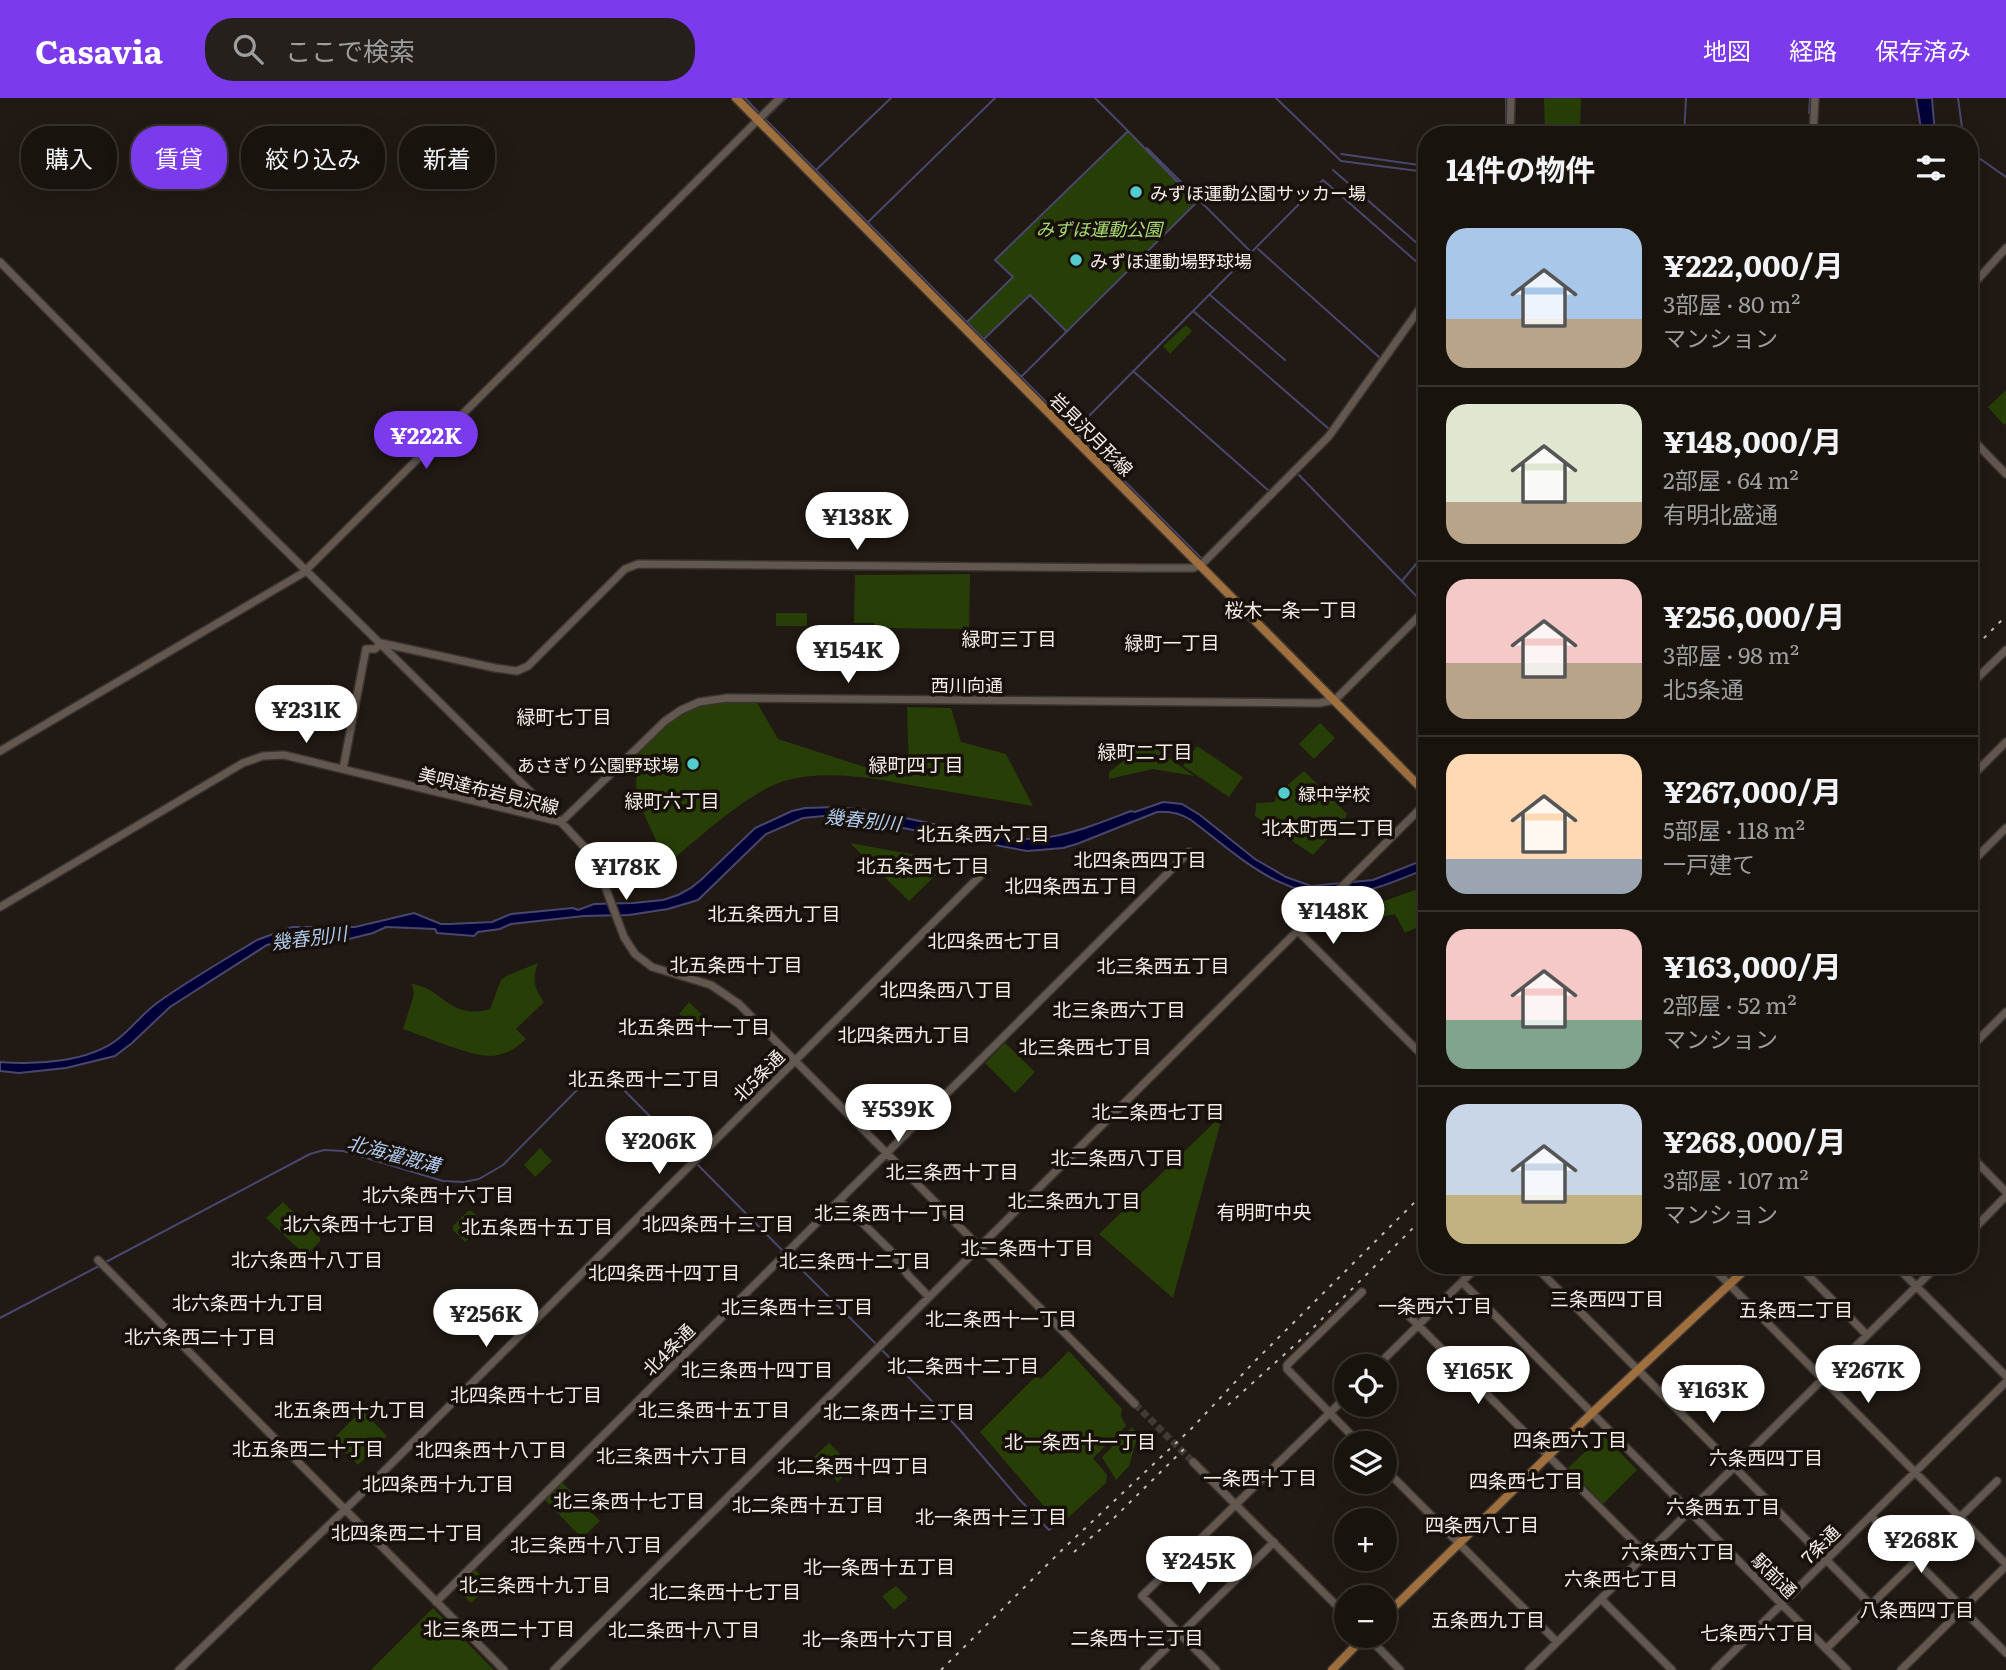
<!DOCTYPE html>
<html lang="ja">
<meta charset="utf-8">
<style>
:root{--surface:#19130e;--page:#26201c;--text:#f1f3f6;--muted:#9f9e9e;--line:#37322e;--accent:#7c3aed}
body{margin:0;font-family:Literata,"Noto Sans JP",serif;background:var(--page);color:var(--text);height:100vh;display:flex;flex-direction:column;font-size:26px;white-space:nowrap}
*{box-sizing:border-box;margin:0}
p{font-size:23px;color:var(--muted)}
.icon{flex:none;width:38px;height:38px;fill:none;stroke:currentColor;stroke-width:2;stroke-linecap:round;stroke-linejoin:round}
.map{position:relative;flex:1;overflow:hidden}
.side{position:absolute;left:1418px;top:28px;width:560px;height:1148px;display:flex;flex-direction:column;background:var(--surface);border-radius:28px;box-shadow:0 7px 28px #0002,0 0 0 2px var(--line)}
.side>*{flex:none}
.guide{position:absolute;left:21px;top:28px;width:665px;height:63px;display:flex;gap:14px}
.controls{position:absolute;left:1334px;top:1256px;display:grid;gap:14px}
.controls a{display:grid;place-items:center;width:63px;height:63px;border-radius:50%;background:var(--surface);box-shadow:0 7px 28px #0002,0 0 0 2px var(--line);font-size:35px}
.price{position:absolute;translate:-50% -60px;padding:0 16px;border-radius:24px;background:#fff;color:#222;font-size:23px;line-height:46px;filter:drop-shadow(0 2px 4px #0008)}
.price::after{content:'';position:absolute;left:50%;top:42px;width:21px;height:16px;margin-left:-10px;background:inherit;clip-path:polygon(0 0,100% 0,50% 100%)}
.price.current{background:var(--accent);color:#fff}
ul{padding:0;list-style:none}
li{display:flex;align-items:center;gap:21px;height:175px;padding:0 28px}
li+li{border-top:2px solid var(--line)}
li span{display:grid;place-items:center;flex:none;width:196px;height:140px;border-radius:21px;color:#555}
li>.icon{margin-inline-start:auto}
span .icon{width:84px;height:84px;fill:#fffc;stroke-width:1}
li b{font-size:30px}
h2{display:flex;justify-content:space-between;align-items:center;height:84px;padding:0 28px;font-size:30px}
.tag{padding:0 24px;border-radius:28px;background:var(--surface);box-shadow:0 7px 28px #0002,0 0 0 2px var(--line);font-size:24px;line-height:63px}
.tag.current{background:var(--accent);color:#fff}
header{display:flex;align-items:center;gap:42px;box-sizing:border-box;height:98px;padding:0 35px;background:var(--accent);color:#fff}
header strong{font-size:33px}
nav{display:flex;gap:38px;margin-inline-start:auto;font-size:24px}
.search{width:490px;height:63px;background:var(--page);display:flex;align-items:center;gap:18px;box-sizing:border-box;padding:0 24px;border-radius:28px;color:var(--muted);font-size:26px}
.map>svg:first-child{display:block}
.green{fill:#273f07}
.water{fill:#000038;stroke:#49476d;stroke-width:2}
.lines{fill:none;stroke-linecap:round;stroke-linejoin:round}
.stream{stroke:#49476d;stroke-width:2}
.secondary-tunnel{stroke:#413933;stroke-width:7;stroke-dasharray:7 3.5;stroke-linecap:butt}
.secondary-casing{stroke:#3a3430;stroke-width:10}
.primary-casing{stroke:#3a3430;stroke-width:11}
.secondary{stroke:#625850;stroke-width:7}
.primary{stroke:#9f6f3e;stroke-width:8}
.rail{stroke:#c2bbb6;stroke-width:2;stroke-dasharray:3.5 7;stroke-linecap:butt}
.poi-dot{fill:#53cdcb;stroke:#18100a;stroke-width:2.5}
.labels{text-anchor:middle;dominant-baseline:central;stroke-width:7;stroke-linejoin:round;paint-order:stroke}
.poi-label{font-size:18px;fill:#f4eee9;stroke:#18100a;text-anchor:start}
.park-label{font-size:18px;font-style:italic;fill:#a6db73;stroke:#18100a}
.street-label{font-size:18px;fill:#f4eee9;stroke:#18100a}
.neighbourhood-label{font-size:19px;fill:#f4eee9;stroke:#18100a}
.water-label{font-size:19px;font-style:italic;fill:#b1caee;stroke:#18100a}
</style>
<header>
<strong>Casavia</strong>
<div class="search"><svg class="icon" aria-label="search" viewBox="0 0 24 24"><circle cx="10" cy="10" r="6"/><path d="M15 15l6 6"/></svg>ここで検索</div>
<nav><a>地図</a><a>経路</a><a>保存済み</a></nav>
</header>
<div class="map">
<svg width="2006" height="1572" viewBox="0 0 2006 1572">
<rect width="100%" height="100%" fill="#211913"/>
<!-- green -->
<path class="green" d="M1544 0H1581L1580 37H1545Z
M1128 33 1196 104 1066 233 1029 197 984 240 968 224 1013 180 995 162Z
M1186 227 1192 233 1170 256 1163 248Z
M2006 292V325L2004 327 1988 309Z
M970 476 969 531 874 530V525H854L855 477Z
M776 515H807V528H776Z
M755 601 778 641 874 672 909 671 907 609 951 610 961 644 1006 656 1033 708C998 702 963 696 927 690 880 682 832 670 784 683 752 692 693 744 667 767L636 698 637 651 679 615 707 604Z
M1320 625 1335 640 1314 661 1299 646Z
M1139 647H1151L1194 678 1153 671 1109 681V674L1134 655Z
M1197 648 1243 679 1229 699 1183 668Z
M1304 673 1347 716 1345 722 1313 757 1255 718 1256 705 1275 704 1276 697Z
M850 745 943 762 932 773 936 777 909 803Z
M1426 788V825L1405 835 1395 816 1365 823 1362 811Z
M538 865C532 881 534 890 544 904L516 931 526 941C516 950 506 957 492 958 469 958 426 939 403 931L414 896 412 886C443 890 450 923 490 911L501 882 506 878Z
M689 904 705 920 694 931 679 916Z
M1005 945 1035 974 1015 995 985 965Z
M1223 1016 1173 1200 1099 1136Z
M540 1050 552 1063 535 1079 524 1067Z
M283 1104 320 1140V1143L306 1158 266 1120Z
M468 1113H472L484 1126 465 1144 453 1132V1128Z
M1069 1253 1122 1311 1121 1318 1126 1328 1093 1360 1107 1377 1106 1385 1060 1427 980 1334 1036 1278 1041 1281Z
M362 1312 387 1338 358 1367 332 1342Z
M1132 1329 1138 1336 1129 1368 1116 1382 1102 1359Z
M1603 1337 1637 1372 1603 1406 1568 1370Z
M829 1345 852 1368 838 1384 813 1360Z
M561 1383 600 1423 582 1440 543 1400Z
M475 1471 490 1487 471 1505 456 1490Z
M896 1488 908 1500 894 1512 882 1498Z
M433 1510 494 1572H371Z"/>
<!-- water -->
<path class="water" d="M1916 0H1932L1935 37H1922Z
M1163 704 1182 706 1200 717 1255 761 1286 779 1311 788 1373 782 1426 761V771C1403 780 1379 791 1354 795 1287 807 1240 759 1191 722 1180 715 1170 713 1157 714L1077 746 1063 750 1027 753 854 721 824 718 803 720 766 736 698 802 668 811 629 817 584 818 511 826 500 831 478 834 474 838 437 835 435 831 386 829 373 835 349 841 300 839 267 847 170 909 132 945 115 958 66 970 19 975 0 973V964C36 967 89 964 118 941 132 930 143 915 157 905 189 882 224 862 257 842L292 829H355L414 815 441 826H450L492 824 511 816 573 810 578 812 594 806 633 805 663 802 678 797 691 790 702 781 755 730 792 713 805 710 836 709 866 712 871 716 882 715 938 727C950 733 964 731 977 735L981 733C1034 753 1081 732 1131 713L1135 714Z"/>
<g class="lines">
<!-- stream -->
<path class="stream" d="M745 0 759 15
M786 0 765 21 1201 460
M1095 0 1127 32
M1276 0 1341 63 1426 74
M1958 0 1963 37
M1809 15 1810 0
M1506 37V0
M1684 37 1686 0
M1147 50 1250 153
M1969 53 2006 79
M1341 56 1426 68
M816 72 891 0
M1333 72 1426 153
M868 124 995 0
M1258 151 1380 260
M1210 197 1285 262
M1193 213 1329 331
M967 224 1013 179 995 162 1128 33 1197 104 1022 278
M985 240 1030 197 1066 233
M1133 273 1269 393
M1075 332 1323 82 1426 172
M1299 377 1425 507
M1402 483 1426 454
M697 1066 784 1154
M788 1158 878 1248
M104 1165 310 1056 324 1052 343 1053 443 1083 464 1084 479 1081 503 1067 581 988C594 976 606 978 619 987L693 1062
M0 1220 99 1168
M882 1252 959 1331 1019 1401 1049 1432 1053 1429"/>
<!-- secondary-tunnel -->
<path class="secondary-tunnel" d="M1135 1306 1193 1364"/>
<defs>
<path id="secondary" d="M1510 37 1511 0
M1813 37 1815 0
M0 164 266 433 561 724 665 623 681 612 699 604 727 600 1319 605 1335 602 1426 511
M1969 191 2006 150
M1969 338 2006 376
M1969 588 2006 552
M0 653 303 475 780 0
M343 671 366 551H375L381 545 495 570 517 573 528 568 625 471 638 466 1146 470H1193L1201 467 1329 338 1426 202
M1969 681 2006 644
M1969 767 2006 730
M0 809 243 665 263 658 284 657 561 724 589 754 597 767 624 839 635 856 652 869 711 887 739 906 1135 1306
M1297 832 1426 961
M1969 951 2006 914
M1969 1056 2006 1094
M840 1103 890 1152 907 1176 929 1199
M1969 1136 2006 1098
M98 1162 504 1572
M1534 1167 1871 1507
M1710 1167 2006 1466
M1798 1167 1867 1237
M1895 1167 2006 1278
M1462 1184 1847 1572
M1402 1211 1646 1456
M1376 1269 1479 1167
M1360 1346 1287 1271V1267L1362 1194
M1193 1364 1346 1517
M1384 1370 1557 1544
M1871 1418 1964 1511
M1601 1501 1672 1572
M436 1504 1189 754
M1963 1512 2006 1555
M1367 1538 1400 1572
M1826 1551 1997 1383
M179 1572 360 1397 986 772
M554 1572 1426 705
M1144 1572 1274 1444
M1216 1572 1142 1498 1346 1299
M1529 1572 1938 1167
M1715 1572 2006 1284
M1901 1572 2006 1468"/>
<path id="primary" d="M736 0 1426 695
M1384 1519 1592 1315 1750 1167
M1332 1572 1365 1538"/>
</defs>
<!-- secondary casing -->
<use href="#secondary" class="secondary-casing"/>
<!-- primary casing -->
<use href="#primary" class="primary-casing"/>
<!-- secondary -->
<use href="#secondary" class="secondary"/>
<!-- primary -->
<use href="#primary" class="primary"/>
<!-- rail -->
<path class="rail" d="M1969 555 2006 518
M1228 1307 1306 1237 1425 1118
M1074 1454 1115 1419 1186 1349
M941 1572 1064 1450 1192 1330 1254 1264 1426 1093"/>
</g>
<!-- markers -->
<g class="poi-dot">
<circle cx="1136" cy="94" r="7"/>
<circle cx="1076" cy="162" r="7"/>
<circle cx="693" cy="666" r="7"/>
<circle cx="1284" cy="695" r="7"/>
</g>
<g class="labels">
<!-- poi labels -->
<g class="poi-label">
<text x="1150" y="94">みずほ運動公園サッカー場</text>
<text x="1090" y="162">みずほ運動場野球場</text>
<text x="679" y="666" text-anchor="end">あさぎり公園野球場</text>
<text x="1298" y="695">緑中学校</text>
</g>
<!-- park labels -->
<g class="park-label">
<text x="1099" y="130">みずほ運動公園</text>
</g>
<!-- street labels -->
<g class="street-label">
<text transform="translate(1092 336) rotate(45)">岩見沢月形線</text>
<text x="967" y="586">西川向通</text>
<text transform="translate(489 692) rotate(14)">美唄達布岩見沢線</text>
<text transform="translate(758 977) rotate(-45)">北5条通</text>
<text transform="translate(668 1251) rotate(-45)">北4条通</text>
<text transform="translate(1820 1446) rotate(-45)">7条通</text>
<text transform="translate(1775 1477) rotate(45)">駅前通</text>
</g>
<!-- neighbourhood labels -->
<g class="neighbourhood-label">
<text x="1291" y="511">桜木一条一丁目</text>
<text x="1009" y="540">緑町三丁目</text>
<text x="1172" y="544">緑町一丁目</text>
<text x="564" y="618">緑町七丁目</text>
<text x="1145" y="653">緑町二丁目</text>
<text x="916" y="666">緑町四丁目</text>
<text x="672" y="702">緑町六丁目</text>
<text x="1328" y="729">北本町西二丁目</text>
<text x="983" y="735">北五条西六丁目</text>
<text x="1140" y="761">北四条西四丁目</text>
<text x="923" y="767">北五条西七丁目</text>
<text x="1071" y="787">北四条西五丁目</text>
<text x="774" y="815">北五条西九丁目</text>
<text x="994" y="842">北四条西七丁目</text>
<text x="736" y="866">北五条西十丁目</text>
<text x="1163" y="867">北三条西五丁目</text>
<text x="946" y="891">北四条西八丁目</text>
<text x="1119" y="911">北三条西六丁目</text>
<text x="694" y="928">北五条西十一丁目</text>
<text x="904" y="936">北四条西九丁目</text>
<text x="1085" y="948">北三条西七丁目</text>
<text x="644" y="980">北五条西十二丁目</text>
<text x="1158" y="1013">北二条西七丁目</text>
<text x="1117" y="1059">北二条西八丁目</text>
<text x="952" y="1073">北三条西十丁目</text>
<text x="438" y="1096">北六条西十六丁目</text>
<text x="1074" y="1102">北二条西九丁目</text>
<text x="1264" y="1113">有明町中央</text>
<text x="890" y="1114">北三条西十一丁目</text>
<text x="359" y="1125">北六条西十七丁目</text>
<text x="718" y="1125">北四条西十三丁目</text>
<text x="537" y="1128">北五条西十五丁目</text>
<text x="1027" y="1149">北二条西十丁目</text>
<text x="307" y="1161">北六条西十八丁目</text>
<text x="855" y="1162">北三条西十二丁目</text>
<text x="664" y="1174">北四条西十四丁目</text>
<text x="1607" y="1200">三条西四丁目</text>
<text x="248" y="1204">北六条西十九丁目</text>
<text x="1435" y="1207">一条西六丁目</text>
<text x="797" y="1208">北三条西十三丁目</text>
<text x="1796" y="1211">五条西二丁目</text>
<text x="1001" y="1220">北二条西十一丁目</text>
<text x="200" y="1238">北六条西二十丁目</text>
<text x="963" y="1267">北二条西十二丁目</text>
<text x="757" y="1271">北三条西十四丁目</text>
<text x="526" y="1296">北四条西十七丁目</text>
<text x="350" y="1311">北五条西十九丁目</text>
<text x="714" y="1311">北三条西十五丁目</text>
<text x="899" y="1313">北二条西十三丁目</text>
<text x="1570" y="1341">四条西六丁目</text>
<text x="1080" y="1343">北一条西十一丁目</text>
<text x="308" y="1350">北五条西二十丁目</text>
<text x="491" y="1351">北四条西十八丁目</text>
<text x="672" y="1357">北三条西十六丁目</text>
<text x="1766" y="1359">六条西四丁目</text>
<text x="853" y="1367">北二条西十四丁目</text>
<text x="1260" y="1379">一条西十丁目</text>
<text x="1526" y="1382">四条西七丁目</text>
<text x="438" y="1385">北四条西十九丁目</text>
<text x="629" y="1402">北三条西十七丁目</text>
<text x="808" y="1406">北二条西十五丁目</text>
<text x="1723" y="1408">六条西五丁目</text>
<text x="991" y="1418">北一条西十三丁目</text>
<text x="1482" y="1426">四条西八丁目</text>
<text x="407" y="1434">北四条西二十丁目</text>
<text x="586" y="1446">北三条西十八丁目</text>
<text x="1678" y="1453">六条西六丁目</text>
<text x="879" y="1468">北一条西十五丁目</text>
<text x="1621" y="1480">六条西七丁目</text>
<text x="535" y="1486">北三条西十九丁目</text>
<text x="725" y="1493">北二条西十七丁目</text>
<text x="1917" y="1511">八条西四丁目</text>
<text x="1488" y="1521">五条西九丁目</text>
<text x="499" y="1530">北三条西二十丁目</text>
<text x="684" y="1531">北二条西十八丁目</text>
<text x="1757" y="1534">七条西六丁目</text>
<text x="1137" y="1539">二条西十三丁目</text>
<text x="878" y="1540">北一条西十六丁目</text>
</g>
<!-- water labels -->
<g class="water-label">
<text transform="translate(863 721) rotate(6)">幾春別川</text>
<text transform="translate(309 839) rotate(-7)">幾春別川</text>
<text transform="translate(394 1055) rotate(15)">北海灌漑溝</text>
</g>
</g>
</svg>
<div class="controls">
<a><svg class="icon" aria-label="locate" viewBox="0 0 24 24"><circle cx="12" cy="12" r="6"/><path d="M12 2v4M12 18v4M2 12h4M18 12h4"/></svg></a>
<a><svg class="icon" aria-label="layers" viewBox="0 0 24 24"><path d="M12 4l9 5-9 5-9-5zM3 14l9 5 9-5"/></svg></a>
<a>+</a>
<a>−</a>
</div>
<b class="price current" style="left:426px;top:373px">¥222K</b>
<b class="price" style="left:857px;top:454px">¥138K</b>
<b class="price" style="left:848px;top:587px">¥154K</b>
<b class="price" style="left:306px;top:647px">¥231K</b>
<b class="price" style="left:626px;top:804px">¥178K</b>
<b class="price" style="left:1333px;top:848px">¥148K</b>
<b class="price" style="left:898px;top:1046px">¥539K</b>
<b class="price" style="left:659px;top:1078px">¥206K</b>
<b class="price" style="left:486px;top:1251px">¥256K</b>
<b class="price" style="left:1868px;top:1307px">¥267K</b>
<b class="price" style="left:1478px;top:1308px">¥165K</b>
<b class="price" style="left:1713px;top:1327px">¥163K</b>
<b class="price" style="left:1921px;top:1477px">¥268K</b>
<b class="price" style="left:1199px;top:1498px">¥245K</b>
<div class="guide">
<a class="tag">購入</a>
<a class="tag current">賃貸</a>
<a class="tag">絞り込み</a>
<a class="tag">新着</a>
</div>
<section class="side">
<h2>14件の物件<svg class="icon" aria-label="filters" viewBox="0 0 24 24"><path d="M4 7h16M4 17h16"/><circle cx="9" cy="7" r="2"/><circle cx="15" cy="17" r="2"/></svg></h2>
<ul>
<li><span style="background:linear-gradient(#a9c7e8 65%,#b9a48a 0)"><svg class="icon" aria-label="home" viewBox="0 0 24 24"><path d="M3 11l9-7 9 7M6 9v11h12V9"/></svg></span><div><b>¥222,000/月</b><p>3部屋 · 80 m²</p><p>マンション</p></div></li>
<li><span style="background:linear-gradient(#dfe7d0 70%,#b9a48a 0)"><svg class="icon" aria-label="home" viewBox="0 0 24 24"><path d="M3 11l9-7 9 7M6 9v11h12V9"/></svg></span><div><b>¥148,000/月</b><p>2部屋 · 64 m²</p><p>有明北盛通</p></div></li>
<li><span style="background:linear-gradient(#f6c9c9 60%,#b9a48a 0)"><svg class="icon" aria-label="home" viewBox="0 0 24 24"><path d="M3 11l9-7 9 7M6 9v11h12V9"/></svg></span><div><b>¥256,000/月</b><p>3部屋 · 98 m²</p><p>北5条通</p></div></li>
<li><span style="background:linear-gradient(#ffd9b3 75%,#9aa5b1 0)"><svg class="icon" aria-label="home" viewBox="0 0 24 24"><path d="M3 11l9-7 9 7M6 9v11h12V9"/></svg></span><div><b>¥267,000/月</b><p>5部屋 · 118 m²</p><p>一戸建て</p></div></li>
<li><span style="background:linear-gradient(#f6c9c9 65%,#7fa58c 0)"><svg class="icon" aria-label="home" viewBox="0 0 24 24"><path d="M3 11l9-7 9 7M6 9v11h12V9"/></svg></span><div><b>¥163,000/月</b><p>2部屋 · 52 m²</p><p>マンション</p></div></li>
<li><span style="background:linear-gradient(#c9d6e8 65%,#c2b280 0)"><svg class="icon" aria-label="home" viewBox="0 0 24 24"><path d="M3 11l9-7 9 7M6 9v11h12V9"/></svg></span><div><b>¥268,000/月</b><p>3部屋 · 107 m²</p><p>マンション</p></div></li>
</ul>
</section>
</div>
